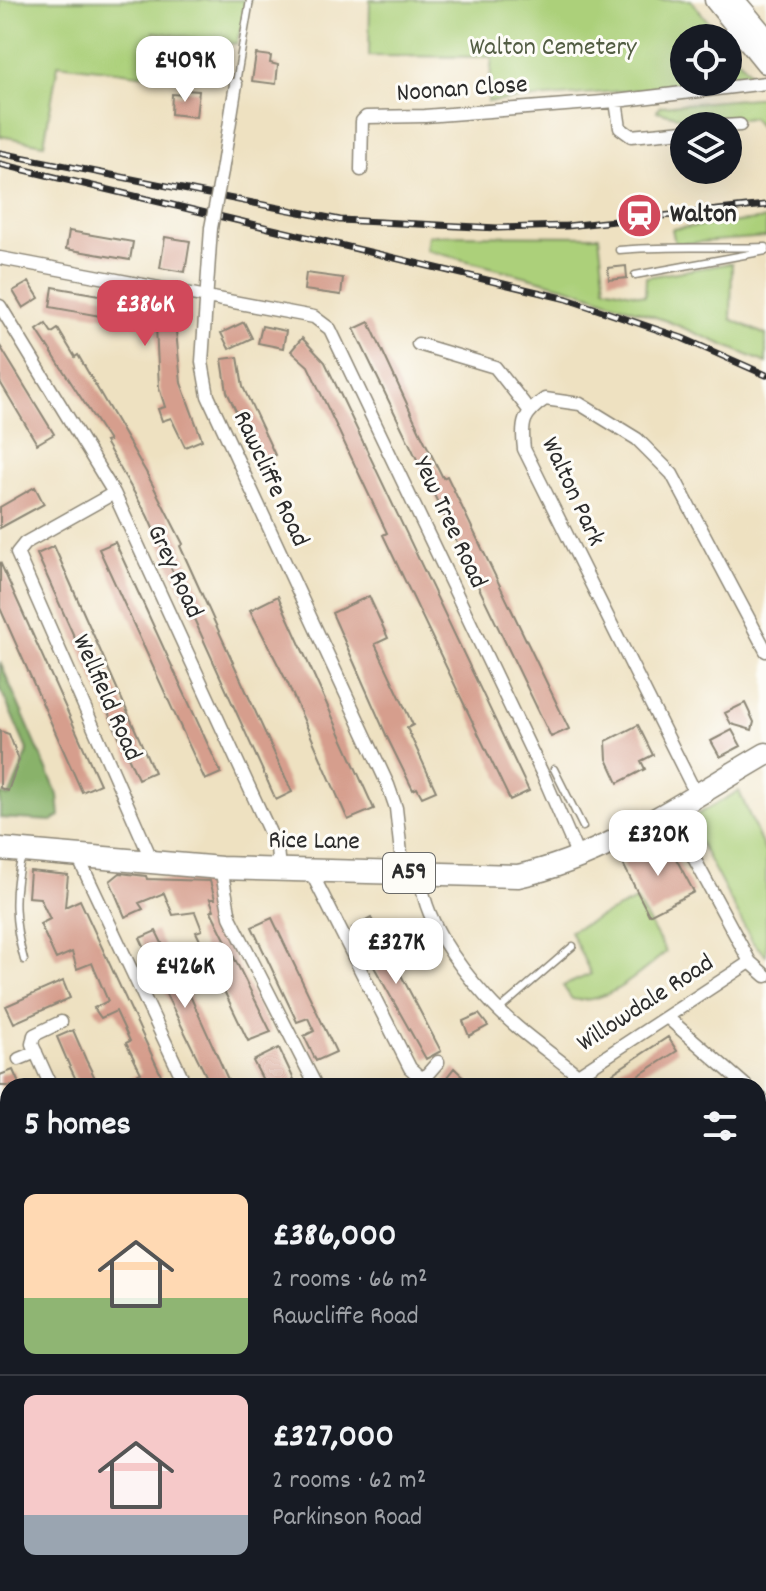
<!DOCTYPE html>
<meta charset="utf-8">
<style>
:root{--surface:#171b24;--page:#20242c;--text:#f1f3f6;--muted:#9ea1a6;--line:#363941;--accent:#d1495b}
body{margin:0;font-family:Dekko,sans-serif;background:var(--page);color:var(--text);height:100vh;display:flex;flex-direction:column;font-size:30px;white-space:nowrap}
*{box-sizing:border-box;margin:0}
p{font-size:26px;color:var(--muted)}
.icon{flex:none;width:44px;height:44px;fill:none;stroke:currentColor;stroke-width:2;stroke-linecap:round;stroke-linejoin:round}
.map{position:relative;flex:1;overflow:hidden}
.side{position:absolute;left:0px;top:1078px;width:766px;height:514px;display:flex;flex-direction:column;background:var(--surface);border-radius:24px 24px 0 0;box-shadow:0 8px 32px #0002}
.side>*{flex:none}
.fabs{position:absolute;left:670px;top:24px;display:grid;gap:16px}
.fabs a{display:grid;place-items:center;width:72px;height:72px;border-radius:50%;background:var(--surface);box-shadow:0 8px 32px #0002;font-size:40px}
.price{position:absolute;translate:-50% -68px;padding:0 18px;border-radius:16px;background:#fff;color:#222;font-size:26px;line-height:52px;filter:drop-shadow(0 2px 4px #0008)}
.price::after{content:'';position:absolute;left:50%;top:48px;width:24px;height:18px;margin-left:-12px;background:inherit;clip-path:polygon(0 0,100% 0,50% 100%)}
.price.on{background:var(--accent);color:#fff}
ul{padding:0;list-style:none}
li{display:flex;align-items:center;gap:24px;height:200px;padding:0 24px}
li+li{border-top:2px solid var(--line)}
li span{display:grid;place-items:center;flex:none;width:224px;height:160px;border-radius:12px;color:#555}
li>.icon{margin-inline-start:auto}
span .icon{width:96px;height:96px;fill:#fffc;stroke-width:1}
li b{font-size:34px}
h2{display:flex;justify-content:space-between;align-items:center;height:96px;padding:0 24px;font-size:34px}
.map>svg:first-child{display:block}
.green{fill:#acd07a;stroke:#6c7e52;stroke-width:2}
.forest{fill:#89b26a;stroke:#5a6e4a;stroke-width:2}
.building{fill:#d69e8d}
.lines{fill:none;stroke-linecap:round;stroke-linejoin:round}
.lane-casing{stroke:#8c8676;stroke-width:9}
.street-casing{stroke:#8c8676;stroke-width:15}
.primary-casing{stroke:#8c8676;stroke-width:23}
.highway-casing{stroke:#8c8676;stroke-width:25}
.lane{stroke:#fff;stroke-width:6}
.street{stroke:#fff;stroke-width:12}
.primary{stroke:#fff;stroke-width:20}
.highway{stroke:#fff;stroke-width:22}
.rail-casing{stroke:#2b2b2b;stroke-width:7}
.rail{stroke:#fdfcf7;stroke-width:4;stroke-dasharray:12;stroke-linecap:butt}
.street-bridge-casing{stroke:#8c8676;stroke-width:15;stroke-linecap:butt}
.street-bridge{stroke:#fff;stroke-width:12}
.labels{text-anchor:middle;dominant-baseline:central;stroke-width:6;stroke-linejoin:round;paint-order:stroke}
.shield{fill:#fdfcf7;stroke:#6a6a68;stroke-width:2}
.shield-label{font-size:24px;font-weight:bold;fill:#2b2b2b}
.park-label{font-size:26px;fill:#525d43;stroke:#fdfcf7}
.street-label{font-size:26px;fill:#2b2b2b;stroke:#fdfcf7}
.poi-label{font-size:26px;font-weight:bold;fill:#2b2b2b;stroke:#fdfcf7;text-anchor:start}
</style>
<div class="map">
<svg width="766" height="1591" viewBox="0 0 766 1591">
<rect width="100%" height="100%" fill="#fdfcf7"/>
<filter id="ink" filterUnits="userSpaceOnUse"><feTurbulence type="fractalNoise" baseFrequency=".0125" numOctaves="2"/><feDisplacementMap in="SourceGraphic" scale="16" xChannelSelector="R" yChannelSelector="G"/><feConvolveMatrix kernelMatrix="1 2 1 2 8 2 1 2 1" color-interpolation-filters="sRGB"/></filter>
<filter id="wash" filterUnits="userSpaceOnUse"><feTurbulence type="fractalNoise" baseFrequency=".006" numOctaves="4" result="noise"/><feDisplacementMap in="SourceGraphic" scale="32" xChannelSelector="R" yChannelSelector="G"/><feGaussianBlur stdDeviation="1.8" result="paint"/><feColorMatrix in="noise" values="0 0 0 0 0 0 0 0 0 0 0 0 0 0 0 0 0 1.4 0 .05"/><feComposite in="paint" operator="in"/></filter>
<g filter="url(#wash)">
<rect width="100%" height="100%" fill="#eee1c1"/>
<!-- green -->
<path class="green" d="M0 0H250L236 44 154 32 147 75 58 64 44 144 0 136Z
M370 0H691L721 38H684V82H728V46L755 80 488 102 492 57 369 56Z
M766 97V134L752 118 700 122 657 111 660 106Z
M766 219V237L675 244 672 229Z
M428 235 599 236 605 287 645 296 646 277 732 263 731 319 766 335V363L667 321 574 289 426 250Z
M739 791 766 854V955L753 943 688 820Z
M636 900 666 952C640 973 607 1006 572 999L563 986 591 974 570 931Z
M66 1584H213L214 1591H74Z"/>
<!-- forest -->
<path class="forest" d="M0 662 58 795 60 816 52 821 0 818V794L9 797 28 752 0 688Z"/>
<g id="blocks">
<!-- building -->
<path class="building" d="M256 54 271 56 270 63 278 65 276 84 252 81Z
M184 90 199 91 196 117 171 114 172 94 184 95Z
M69 231 133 242 130 260 66 249Z
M165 237 190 241 185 272 160 268Z
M626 266 627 278 609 280 608 268Z
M306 273 343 278 341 295 304 290Z
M29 282 39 298 23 308 13 291Z
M53 287 180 309 176 331 181 383 202 440 185 447 171 418 162 421 158 409 165 407 159 387 156 326 50 307Z
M244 322 252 338 229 349 221 333Z
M369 322 420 432 443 478 447 476 569 729 551 737 354 329Z
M46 324 52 333 58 329 75 357 78 355 146 472 183 544 180 546 292 792 276 800 147 515 105 442 109 441 37 330Z
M262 326 286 331 283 348 258 343Z
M302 338 325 362 529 791 510 800 383 535 387 533 308 366 291 351Z
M0 346 54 434 37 444 0 382Z
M238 357 243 387 275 455 260 462 227 392 222 359Z
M35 487 44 504 0 528V507Z
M115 542 221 773 205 780 99 549Z
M54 546 154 772 138 779 37 554Z
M0 562 100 784 82 792 0 608Z
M278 596 374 809 348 820 288 684 250 610Z
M369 596 388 638 375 644 413 725 407 728 436 791 422 797 417 788 413 790 387 737 332 613Z
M745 703 754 722 752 730 731 724 725 713Z
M638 725 653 755 641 761 645 769 618 783 607 759 606 741Z
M732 730 741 746 720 757 711 741Z
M0 731 9 734 19 760 8 791 0 788Z
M667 842 694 892 649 915 623 864Z
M30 871 68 875 65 907 80 900 162 1077 141 1086H113L141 1073 126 1043 130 1041 116 1011 101 1018 94 1008 108 1001 92 963 77 969 72 952 56 959 40 924 50 919 40 898 28 897Z
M120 873 146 876 147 879 210 881 215 899H210L214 910 211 911 271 1032 248 1041 196 932 202 930 195 912 173 915 164 893 139 903 143 909 125 917 110 881Z
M272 918 336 1052 316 1061 304 1036 314 1031 308 1018 297 1022 252 927Z
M371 918 441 1051 426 1059 352 928Z
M156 931 174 968 177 967 183 980 231 1086H211L163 988 140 938Z
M63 981 70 998 14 1023 6 1006Z
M479 1014 488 1026 469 1036 463 1021Z
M73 1030 86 1060 99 1086H79L69 1065 57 1037Z
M668 1037 677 1051 622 1086 613 1073Z
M279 1048 280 1050 297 1086H266L253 1061Z
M454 1068 473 1086H440Z
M13 1070 20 1086H0V1075Z"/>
</g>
</g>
<g filter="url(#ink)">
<use href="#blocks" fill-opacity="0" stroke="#8c8676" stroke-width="2"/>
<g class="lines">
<defs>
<path id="lane" d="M236 83 250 0
M619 250C667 245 717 249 766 247
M635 275 766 251
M554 769 583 827
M22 856C12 892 14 924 24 960
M500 1009 573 946"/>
<path id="street" d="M616 101 620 128 631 136 684 131
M723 126 740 125
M361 170 362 121 366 117 425 116 616 101 766 83
M222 171 236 84
M211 228 202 362 208 396 388 785 396 808 403 872
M0 258 314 317 330 329 543 775 578 856
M0 306 114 493 277 848 279 869
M418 344 495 367 529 410
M114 493 25 543 17 553 153 863
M696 794 524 449C521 423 523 414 545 399L580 404 637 439 672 474 766 651
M668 810 750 962 766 976
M78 857 186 1086
M221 868 230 917 316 1086
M310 870 410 1068 422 1079
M421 874C421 917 459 967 487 998 516 1031 558 1057 591 1086
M668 1018 746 1086
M19 1059 36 1052
M51 1086 32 1044 34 1035 61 1022
M417 1086 438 1062
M569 1086 578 1075 750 962
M758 1096 766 1103
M0 1158 8 1153
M0 1169 8 1176
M758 1231 766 1238
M758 1336 766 1327
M758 1365 766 1372
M758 1489 766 1496
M276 1584 277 1591
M569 1584 577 1591
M720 1584 728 1591
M542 1591 548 1584"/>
<path id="primary" d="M715 0 766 63
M734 0 766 38"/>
<path id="highway" d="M0 849 221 868 518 876C607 857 688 799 766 754"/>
</defs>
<!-- lane casing -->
<use href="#lane" class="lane-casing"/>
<!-- street casing -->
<use href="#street" class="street-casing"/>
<!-- primary casing -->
<use href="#primary" class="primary-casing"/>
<!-- highway casing -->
<use href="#highway" class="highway-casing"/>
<!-- lane -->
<use href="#lane" class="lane"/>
<!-- street -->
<use href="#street" class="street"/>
<!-- primary -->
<use href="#primary" class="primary"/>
<!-- highway -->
<use href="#highway" class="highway"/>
<defs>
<path id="rail" d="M0 153 340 220 497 228 567 226 766 205
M0 164 567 299 682 338 766 375"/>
</defs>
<!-- rail casing -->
<use href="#rail" class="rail-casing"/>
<!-- rail -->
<use href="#rail" class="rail"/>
<defs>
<path id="street-bridge" d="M211 228 222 171"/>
</defs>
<!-- street-bridge casing -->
<use href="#street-bridge" class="street-bridge-casing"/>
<!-- street-bridge -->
<use href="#street-bridge" class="street-bridge"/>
</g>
</g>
<!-- icons -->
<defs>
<symbol id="station-disc" viewBox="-11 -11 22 22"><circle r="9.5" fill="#d1495b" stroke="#fdfcf7"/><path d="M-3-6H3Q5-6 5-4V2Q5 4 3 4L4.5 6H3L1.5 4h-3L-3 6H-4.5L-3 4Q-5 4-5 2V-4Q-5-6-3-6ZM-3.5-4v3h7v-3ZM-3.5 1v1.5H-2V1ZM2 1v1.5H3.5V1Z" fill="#fff"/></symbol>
</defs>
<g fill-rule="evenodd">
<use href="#station-disc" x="614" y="190" width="51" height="51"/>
</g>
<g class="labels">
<!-- shield labels -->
<rect class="shield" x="383" y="853" width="52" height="40" rx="6"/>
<g class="shield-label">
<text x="409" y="873">A59</text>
</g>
<!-- park labels -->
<g class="park-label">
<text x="553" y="48">Walton Cemetery</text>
</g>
<!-- street labels -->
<g class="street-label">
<text transform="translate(462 90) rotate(-4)">Noonan Close</text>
<text transform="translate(270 479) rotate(65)">Rawcliffe Road</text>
<text transform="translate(572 492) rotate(65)">Walton Park</text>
<text transform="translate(449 523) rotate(65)">Yew Tree Road</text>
<text transform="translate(174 572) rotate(65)">Grey Road</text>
<text transform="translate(106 698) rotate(66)">Wellfield Road</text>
<text transform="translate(314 842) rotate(1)">Rice Lane</text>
<text transform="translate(646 1004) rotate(-33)">Willowdale Road</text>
</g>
<!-- poi labels -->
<g class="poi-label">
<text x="670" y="215">Walton</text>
</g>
</g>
</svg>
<div class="fabs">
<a><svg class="icon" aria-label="locate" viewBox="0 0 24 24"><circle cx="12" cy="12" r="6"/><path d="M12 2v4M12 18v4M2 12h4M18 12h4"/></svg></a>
<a><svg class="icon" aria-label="layers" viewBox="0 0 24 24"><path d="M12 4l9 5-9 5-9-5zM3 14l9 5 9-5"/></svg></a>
</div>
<b class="price" style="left:185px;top:104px">£409K</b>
<b class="price on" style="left:145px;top:348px">£386K</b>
<b class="price" style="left:658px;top:878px">£320K</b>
<b class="price" style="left:396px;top:986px">£327K</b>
<b class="price" style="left:185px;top:1010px">£426K</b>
<section class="side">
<h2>5 homes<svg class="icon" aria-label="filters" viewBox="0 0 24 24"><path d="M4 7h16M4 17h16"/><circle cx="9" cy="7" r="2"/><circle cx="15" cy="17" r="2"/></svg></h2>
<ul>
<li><span style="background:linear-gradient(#ffd9b3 65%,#8fb573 0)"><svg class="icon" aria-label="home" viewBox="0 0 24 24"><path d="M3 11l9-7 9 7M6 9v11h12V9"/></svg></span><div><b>£386,000</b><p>2 rooms · 66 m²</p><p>Rawcliffe Road</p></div></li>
<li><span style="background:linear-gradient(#f6c9c9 75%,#9aa5b1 0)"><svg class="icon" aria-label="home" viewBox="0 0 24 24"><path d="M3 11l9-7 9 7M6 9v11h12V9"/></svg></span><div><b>£327,000</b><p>2 rooms · 62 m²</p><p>Parkinson Road</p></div></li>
</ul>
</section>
</div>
